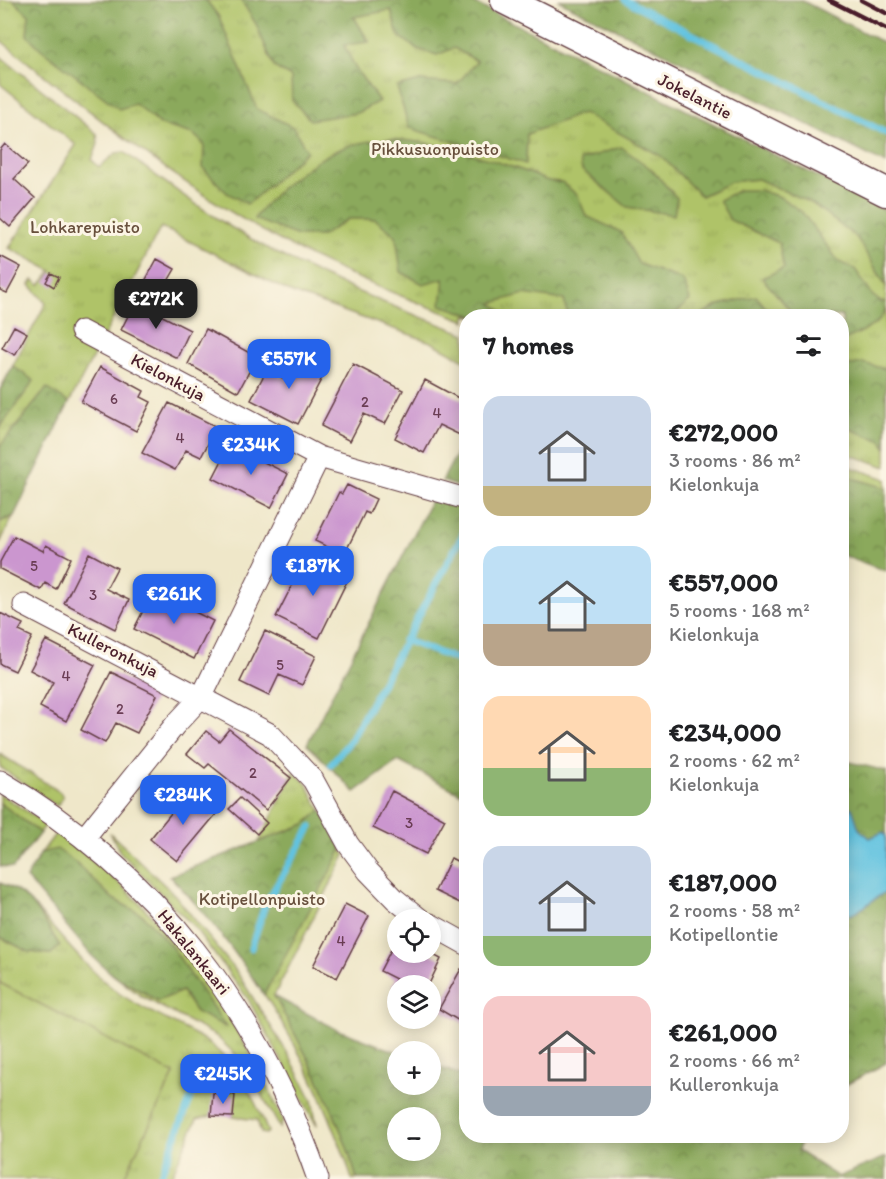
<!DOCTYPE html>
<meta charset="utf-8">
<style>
:root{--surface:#fff;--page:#f6f6f6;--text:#202124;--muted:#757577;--accent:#2563eb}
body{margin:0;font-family:Itim,sans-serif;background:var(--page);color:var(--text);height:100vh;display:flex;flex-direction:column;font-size:22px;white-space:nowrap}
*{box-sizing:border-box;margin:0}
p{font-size:20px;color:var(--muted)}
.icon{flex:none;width:33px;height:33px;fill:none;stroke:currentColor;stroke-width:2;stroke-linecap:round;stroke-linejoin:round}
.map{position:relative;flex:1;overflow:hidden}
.details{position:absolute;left:459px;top:309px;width:390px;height:834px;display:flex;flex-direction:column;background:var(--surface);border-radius:24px;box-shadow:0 3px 15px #0003}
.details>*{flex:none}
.controls{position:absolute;left:387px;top:909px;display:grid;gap:12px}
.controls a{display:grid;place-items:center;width:54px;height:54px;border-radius:50%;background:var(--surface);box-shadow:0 3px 15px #0003;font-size:30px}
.price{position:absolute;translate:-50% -51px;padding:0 14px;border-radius:12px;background:var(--accent);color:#fff;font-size:20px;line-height:39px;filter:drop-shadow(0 2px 3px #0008)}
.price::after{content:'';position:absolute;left:50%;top:36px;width:18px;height:14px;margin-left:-9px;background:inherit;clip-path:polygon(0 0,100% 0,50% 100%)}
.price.selected{background:#222;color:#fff}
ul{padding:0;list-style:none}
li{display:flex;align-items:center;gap:18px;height:150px;padding:0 24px}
li span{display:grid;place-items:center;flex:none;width:168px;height:120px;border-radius:18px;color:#555}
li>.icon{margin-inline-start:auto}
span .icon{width:72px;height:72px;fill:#fffc;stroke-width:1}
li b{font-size:26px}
h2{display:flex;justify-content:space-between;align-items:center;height:72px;padding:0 24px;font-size:26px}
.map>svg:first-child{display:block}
.grass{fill:url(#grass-tufts);stroke:#7c7149;stroke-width:1.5}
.forest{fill:url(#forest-crowns);stroke:#6a6444;stroke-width:1.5;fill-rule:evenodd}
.pitch{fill:#afc367;stroke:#7c7149;stroke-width:1.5}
.water{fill:#62c3e0;stroke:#567186;stroke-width:1.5}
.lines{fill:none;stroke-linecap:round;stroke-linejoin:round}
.stream{stroke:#62c3e0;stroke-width:7}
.building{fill:#cb96cf}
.minor-casing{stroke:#633d43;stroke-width:23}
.secondary-casing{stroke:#633d43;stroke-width:31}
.minor{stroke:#fff;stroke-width:21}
.secondary{stroke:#fff;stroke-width:28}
.rail{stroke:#4a1f2b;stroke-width:4.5}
.labels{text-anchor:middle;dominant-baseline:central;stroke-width:6;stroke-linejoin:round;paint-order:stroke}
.number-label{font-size:15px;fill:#6a3d54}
.street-label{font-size:18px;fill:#4a1f2b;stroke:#fcf5e5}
.park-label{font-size:18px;fill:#68503d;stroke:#fcf5e5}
</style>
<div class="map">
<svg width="886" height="1179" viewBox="0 0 886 1179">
<defs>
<pattern id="grass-tufts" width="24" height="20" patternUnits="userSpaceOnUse" patternTransform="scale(1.5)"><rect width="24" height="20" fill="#afc367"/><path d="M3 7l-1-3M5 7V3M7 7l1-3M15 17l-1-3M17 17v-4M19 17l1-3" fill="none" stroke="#98a75a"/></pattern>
<pattern id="forest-crowns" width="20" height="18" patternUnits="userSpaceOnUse" patternTransform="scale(1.5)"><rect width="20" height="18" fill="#8ba95c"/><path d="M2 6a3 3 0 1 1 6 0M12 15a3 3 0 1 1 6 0" fill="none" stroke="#74894c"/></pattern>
</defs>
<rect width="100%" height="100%" fill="#fcf5e5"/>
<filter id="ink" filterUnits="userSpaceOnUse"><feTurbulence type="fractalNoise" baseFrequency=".0167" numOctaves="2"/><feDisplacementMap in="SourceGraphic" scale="12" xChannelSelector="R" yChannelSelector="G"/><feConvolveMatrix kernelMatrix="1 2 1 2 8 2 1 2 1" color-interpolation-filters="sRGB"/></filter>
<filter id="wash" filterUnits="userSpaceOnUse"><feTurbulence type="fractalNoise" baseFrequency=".008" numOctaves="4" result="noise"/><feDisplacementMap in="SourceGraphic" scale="24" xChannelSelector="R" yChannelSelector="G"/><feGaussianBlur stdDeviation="1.35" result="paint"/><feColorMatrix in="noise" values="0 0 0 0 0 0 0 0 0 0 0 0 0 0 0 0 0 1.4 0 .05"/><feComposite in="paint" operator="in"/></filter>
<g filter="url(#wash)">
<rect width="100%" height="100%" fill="#efe7c9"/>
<!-- grass -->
<path class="grass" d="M0 0H468L886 211V467L842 452V316H466V321C400 296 332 270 270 235 173 181 87 109 0 40Z
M0 56 97 134 98 144 92 160 99 167 116 153 124 152C158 177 192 203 229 226 304 272 384 304 466 334V361L431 342 292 293 161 227 69 403 0 543V390L46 303 30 285 33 280 40 285 52 271 9 248 76 145 0 84Z
M842 464 886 479V488L842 475Z
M0 754 60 792 63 797 57 806 0 767Z
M294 772 306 783 345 855 274 996C307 1055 339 1114 357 1179H352C316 1065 253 962 170 876L259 842Z
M0 794 46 824 40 833 0 803Z
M56 833C156 899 235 1011 283 1120L280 1128 251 1075 235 1054 216 1036 141 996 113 975 158 1001 182 991 196 1012 143 915 113 899 75 862 41 853Z
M110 833 175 895 236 971 290 1057 312 1100 317 1126 248 999 195 928 120 852Z
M34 906C61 936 87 970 120 994 144 1010 171 1021 196 1035 233 1056 253 1094 268 1132L266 1134 261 1133 257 1120 233 1117 234 1095 211 1116 197 1119 170 1179H123L174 1074 0 983V937L29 952 51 954 59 946Z"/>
<!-- forest -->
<path class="forest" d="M13 0H206L219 17 257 109 293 127 307 151 248 204 227 193 203 168 204 144 193 134 161 125 135 104 119 109 41 49 27 35 29 15Z
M241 0H468L886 211V286L857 238 813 204 758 179 731 182 701 196 661 156 583 113 527 134 526 164 409 128 397 87 420 81 457 84 477 61 454 48 437 55 417 49 398 35 391 10 354 17 369 42 344 45 356 69 379 101 357 113 310 120 292 100 291 77 274 67 256 24Z
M558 0H801L886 44V164Z
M389 139C434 141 482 156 524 171 542 177 541 182 562 182L578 196 586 216 621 232 639 264 683 280 690 300 673 316H568L564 300 524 294 492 303 508 316H474L441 305 444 278 423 284 401 272 396 236 375 219H348L322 236H298L254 219C272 192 317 156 348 146 361 141 376 141 389 139Z
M621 147 651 169 677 198 674 215 627 207 582 170 580 160Z
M739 190H759L780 197 802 212 839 262 855 269 872 295 881 302H886C886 326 861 331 842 341V316H792L789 309 762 278 784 268 779 243 730 220 719 200Z
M756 296 773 316H699L719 305Z
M862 363 886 369V449L882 441 842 426V367Z
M13 366 34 381 0 428V390Z
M47 388 69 403 14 516 0 522V446Z
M466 436V489L442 481Z
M842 475 886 488V571L842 555Z
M433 497 466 506V796L398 761 355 792 307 744Z
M842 760 886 771V1063L842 1087Z
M0 803 40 833 13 868 0 866Z
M321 810 342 849 264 995C236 952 206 913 170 876L305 824Z
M57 849 75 862 113 899 143 915 172 947 226 1027 196 1012 182 991 158 1001 113 975 92 956 26 878 41 853Z
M0 883C31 892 43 920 60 946L51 954 29 952 0 937Z
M274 996 336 1029 397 1052 398 1084H430L431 1064 466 1077V1136H802L798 1151 838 1177 886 1157V1179H357C339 1114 307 1055 274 996ZM398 1118H430V1150H398Z"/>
<!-- pitch -->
<path class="pitch" d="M0 983 174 1074 123 1179H0Z"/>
<!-- water -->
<path class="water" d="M842 807 852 808 859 829 870 838 883 832 886 836V892C872 899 865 909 850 915L842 910Z"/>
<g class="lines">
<!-- stream -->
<path class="stream" d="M625 0 886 133
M404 640 466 663
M331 764 351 740 466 529
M251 948 265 905 311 827
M159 1179 204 1065"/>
</g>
<g id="blocks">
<!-- building -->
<path class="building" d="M5 144 28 164 14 179 35 198 10 227 0 218V150Z
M0 256 21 267 7 293 0 290Z
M157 259 175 269 160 295 143 285Z
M51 273 59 277 54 287 46 282Z
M135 302 190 330 177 358 121 330Z
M14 326 27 333 15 355 2 348Z
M206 329 257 357 238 392 188 364Z
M295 356 325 372 298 424 251 400 267 369 283 378Z
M353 364 403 390 385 424 364 414 350 441 321 426Z
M100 367 144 391 141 397 151 402 136 431 81 402Z
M425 380 466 402V432L464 437 439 425 424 453 395 438Z
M169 403 217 427 201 457 186 450 175 470 142 453Z
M230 445 288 474 271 508 213 478Z
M347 485 376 499 369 514 365 512 344 555 315 541 339 492 342 494Z
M14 536 43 551 46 545 71 558 56 589 45 583 41 590 0 569V562Z
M89 553 117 568 106 589 129 600 115 629 64 603Z
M307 556 349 577 319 638 276 617Z
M153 591 213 621 194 659 134 629Z
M0 613 23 624 19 631 32 637 15 671 0 664Z
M265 631 316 656 302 685 279 675 269 696 240 682Z
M46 640 95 665 66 721 40 707 53 682 30 670Z
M111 672 157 695 137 733 116 723 105 743 81 730Z
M229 729 291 778 266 810 209 764 205 768 187 754 206 731 219 741Z
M189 791 217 813 177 861 150 839Z
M392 791 445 819 426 854 373 828Z
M240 798 267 823 257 834 229 809Z
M451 858 466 866V906L435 891Z
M345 904 369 916 337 978 313 966Z
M394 944 398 946V952H428L441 959 428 986H398V989L392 986 396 979 380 971Z
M461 969 466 971V1025L439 1009Z
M213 1093 235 1095 233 1117 211 1116Z"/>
</g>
</g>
<g filter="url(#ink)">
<use href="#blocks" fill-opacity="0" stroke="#633d43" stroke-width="1.5"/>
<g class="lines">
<defs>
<path id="minor" d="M81 331 319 457 466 499
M24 605 270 734 313 780 348 844 368 871 395 899 421 920
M0 781C155 872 260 1010 318 1179
M85 837 175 725 202 696 319 457
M430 924 466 944"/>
<path id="secondary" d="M505 0 886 192"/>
</defs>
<!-- minor casing -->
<use href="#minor" class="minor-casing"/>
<!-- secondary casing -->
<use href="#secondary" class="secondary-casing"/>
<!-- minor -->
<use href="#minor" class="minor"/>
<!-- secondary -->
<use href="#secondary" class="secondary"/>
<!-- rail -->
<path class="rail" d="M829 0 886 29
M861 0 886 13"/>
</g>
</g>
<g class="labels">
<!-- number labels -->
<g class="number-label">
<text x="114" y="399">6</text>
<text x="365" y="402">2</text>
<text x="437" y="413">4</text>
<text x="180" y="438">4</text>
<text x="34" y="566">5</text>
<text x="93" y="595">3</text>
<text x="280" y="665">5</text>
<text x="66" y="676">4</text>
<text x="120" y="709">2</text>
<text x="253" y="773">2</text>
<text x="409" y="823">3</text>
<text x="341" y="941">4</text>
</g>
<!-- street labels -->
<g class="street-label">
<text transform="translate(695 96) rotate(27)">Jokelantie</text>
<text transform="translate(168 377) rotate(28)">Kielonkuja</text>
<text transform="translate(113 650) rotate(27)">Kulleronkuja</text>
<text transform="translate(194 952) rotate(51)">Hakalankaari</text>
</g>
<!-- park labels -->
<g class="park-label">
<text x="435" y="149">Pikkusuonpuisto</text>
<text x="85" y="227">Lohkarepuisto</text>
<text x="262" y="899">Kotipellonpuisto</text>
</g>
</g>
</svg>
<div class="controls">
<a><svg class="icon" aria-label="locate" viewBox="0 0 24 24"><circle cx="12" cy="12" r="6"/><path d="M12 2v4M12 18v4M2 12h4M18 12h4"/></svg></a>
<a><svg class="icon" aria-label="layers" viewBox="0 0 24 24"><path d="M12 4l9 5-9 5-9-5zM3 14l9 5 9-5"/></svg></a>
<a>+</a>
<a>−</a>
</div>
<b class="price selected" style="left:156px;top:330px">€272K</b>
<b class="price" style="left:289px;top:390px">€557K</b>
<b class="price" style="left:251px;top:476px">€234K</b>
<b class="price" style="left:313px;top:597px">€187K</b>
<b class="price" style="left:174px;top:625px">€261K</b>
<b class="price" style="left:183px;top:826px">€284K</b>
<b class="price" style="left:223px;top:1105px">€245K</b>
<section class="details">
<h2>7 homes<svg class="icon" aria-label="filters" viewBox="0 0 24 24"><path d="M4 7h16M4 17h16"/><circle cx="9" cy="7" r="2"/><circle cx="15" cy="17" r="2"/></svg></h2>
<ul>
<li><span style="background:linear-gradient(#c9d6e8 75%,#c2b280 0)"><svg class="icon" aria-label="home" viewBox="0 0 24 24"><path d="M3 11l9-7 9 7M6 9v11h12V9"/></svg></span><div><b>€272,000</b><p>3 rooms · 86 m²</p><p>Kielonkuja</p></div></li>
<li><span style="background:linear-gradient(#bfe0f5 65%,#b9a48a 0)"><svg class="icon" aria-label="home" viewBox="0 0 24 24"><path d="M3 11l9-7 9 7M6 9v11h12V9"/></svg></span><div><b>€557,000</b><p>5 rooms · 168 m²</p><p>Kielonkuja</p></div></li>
<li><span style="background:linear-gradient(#ffd9b3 60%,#8fb573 0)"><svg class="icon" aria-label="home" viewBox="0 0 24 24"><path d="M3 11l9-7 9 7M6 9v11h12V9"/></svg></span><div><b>€234,000</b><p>2 rooms · 62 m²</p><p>Kielonkuja</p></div></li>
<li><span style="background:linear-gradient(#c9d6e8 75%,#8fb573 0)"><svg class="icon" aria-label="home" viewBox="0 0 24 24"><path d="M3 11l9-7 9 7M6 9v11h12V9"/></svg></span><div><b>€187,000</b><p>2 rooms · 58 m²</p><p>Kotipellontie</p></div></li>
<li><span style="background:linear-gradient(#f6c9c9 75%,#9aa5b1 0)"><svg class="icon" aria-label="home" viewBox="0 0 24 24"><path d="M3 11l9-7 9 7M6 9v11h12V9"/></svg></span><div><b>€261,000</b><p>2 rooms · 66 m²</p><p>Kulleronkuja</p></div></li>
</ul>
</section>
</div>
